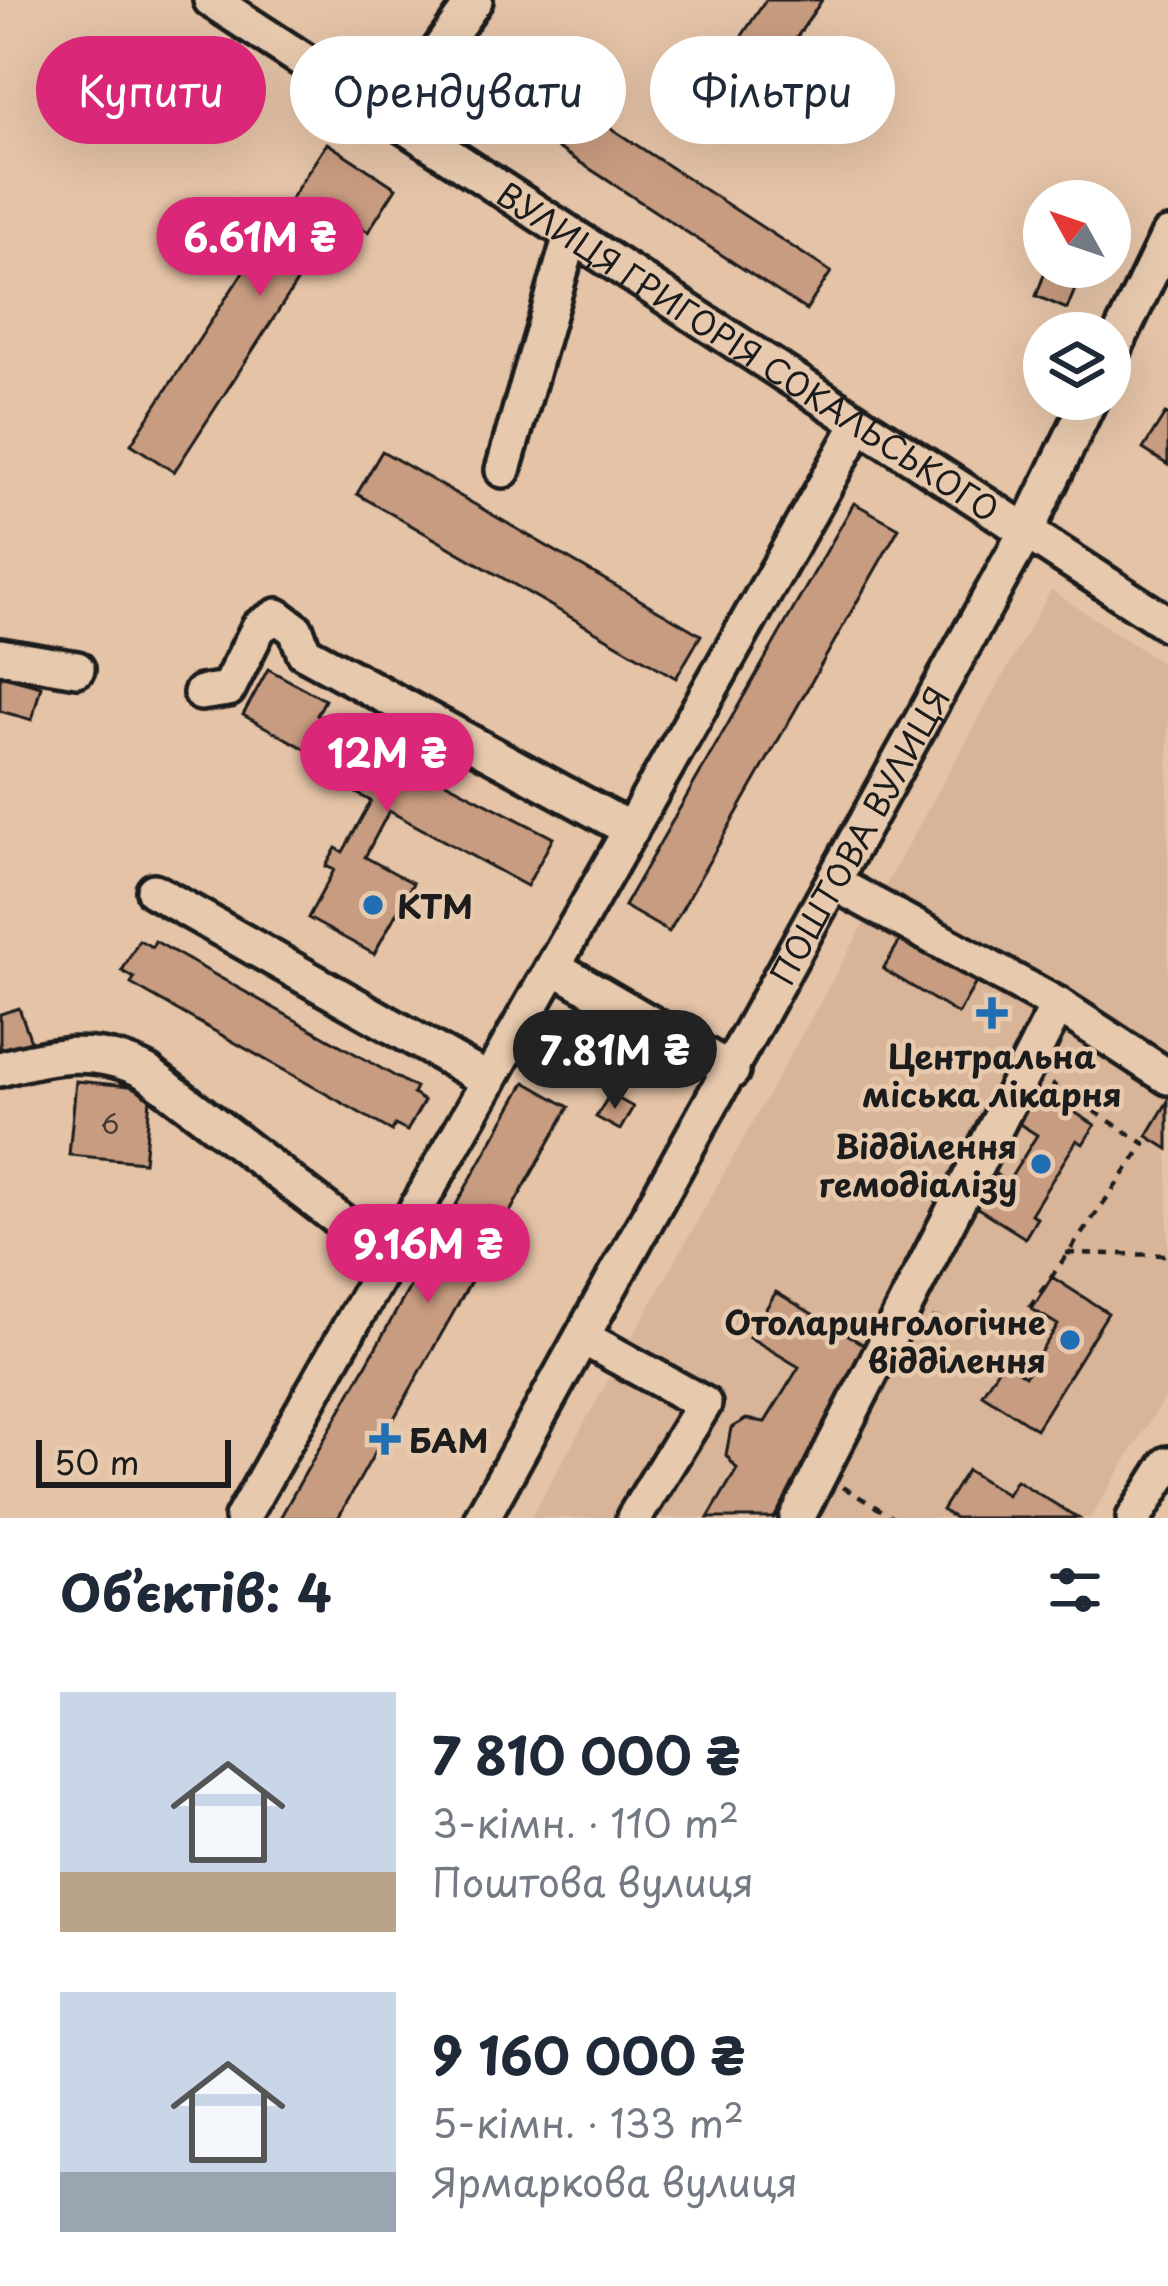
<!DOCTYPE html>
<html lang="uk">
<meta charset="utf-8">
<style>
:root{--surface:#fff;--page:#f2f2f3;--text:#1f2937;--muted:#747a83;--accent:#db2777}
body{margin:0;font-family:"Playpen Sans",sans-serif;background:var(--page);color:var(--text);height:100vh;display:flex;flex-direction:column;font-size:45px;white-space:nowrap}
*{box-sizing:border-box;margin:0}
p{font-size:39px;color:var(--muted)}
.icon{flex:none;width:66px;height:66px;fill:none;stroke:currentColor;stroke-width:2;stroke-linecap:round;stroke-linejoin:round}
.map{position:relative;height:1518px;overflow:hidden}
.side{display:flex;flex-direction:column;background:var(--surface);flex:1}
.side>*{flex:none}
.banner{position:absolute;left:36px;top:36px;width:1098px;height:108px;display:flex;gap:24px}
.needle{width:78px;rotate:310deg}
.tools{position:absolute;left:1023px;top:180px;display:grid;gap:24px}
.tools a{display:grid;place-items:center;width:108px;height:108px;border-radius:50%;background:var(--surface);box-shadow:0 12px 48px #0002;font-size:60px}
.scale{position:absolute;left:36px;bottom:30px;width:195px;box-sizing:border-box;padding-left:12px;border:6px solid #1c1c1c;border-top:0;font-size:33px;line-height:42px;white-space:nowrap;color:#1c1c1c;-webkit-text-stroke:9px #e7caae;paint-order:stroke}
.price{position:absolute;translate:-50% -102px;padding:0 27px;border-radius:42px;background:var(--accent);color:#fff;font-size:39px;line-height:78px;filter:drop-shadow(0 3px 6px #0008)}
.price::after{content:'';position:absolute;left:50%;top:72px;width:36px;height:27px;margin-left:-18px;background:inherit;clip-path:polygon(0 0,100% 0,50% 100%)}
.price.current{background:#222;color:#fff}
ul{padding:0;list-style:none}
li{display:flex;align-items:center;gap:36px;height:300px;padding:0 60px}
li span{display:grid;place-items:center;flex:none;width:336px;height:240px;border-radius:0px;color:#555}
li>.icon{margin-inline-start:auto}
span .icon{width:144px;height:144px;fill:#fffc;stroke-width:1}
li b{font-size:51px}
h2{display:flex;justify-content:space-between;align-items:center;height:144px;padding:0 60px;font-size:51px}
.tag{padding:0 42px;border-radius:54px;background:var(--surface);box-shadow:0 12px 48px #0002;font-size:42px;line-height:108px}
.tag.current{background:var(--accent);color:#fff}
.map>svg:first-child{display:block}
.built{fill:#d8b498}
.building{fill:#c89c80;stroke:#1c1c1c;stroke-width:3}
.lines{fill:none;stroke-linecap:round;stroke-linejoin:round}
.minor-casing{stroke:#1c1c1c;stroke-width:42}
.path{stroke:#1c1c1c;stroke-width:4.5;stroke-dasharray:9 9;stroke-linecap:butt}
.minor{stroke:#e7caae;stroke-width:33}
.poi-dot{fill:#1f6fb2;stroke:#e7caae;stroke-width:4.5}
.labels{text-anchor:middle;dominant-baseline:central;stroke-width:9;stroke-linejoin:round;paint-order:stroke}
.number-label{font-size:27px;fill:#473c35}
.street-label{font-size:33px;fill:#1c1c1c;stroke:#e7caae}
.poi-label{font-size:33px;font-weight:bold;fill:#1c1c1c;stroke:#e7caae;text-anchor:start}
</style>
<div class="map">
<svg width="1168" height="1518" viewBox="0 0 1168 1518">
<rect width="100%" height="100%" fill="#e4c3a7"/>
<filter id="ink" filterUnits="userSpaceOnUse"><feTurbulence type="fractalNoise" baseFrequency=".00833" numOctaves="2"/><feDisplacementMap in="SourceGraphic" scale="24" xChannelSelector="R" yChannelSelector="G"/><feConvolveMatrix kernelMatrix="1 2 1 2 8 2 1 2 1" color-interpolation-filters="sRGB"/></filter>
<g filter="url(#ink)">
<!-- built -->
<path class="built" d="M1051 590 1168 667V1392L1090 1518H531Z"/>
<!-- building -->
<path class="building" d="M766 0H822L765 84 727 58Z
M511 63 831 272 806 310 486 101Z
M327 143 396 188 368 232 341 214 174 472 131 444Z
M1047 267 1082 272 1067 309 1036 296Z
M1165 414 1168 415V465L1143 449Z
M382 451 701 635 676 678 357 494Z
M854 503 899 528 669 932 624 906Z
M268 669 325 700 317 715 553 838 527 886 389 811 365 857 413 883 374 954 308 918 334 870 326 866 336 848 343 852 371 801 313 770 320 757 243 715Z
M0 675 41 686 32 720 0 711Z
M904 934 978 979 958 1014 883 969Z
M139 940 152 947 155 941 416 1088 413 1094 424 1101 407 1131 395 1125 392 1131 131 984 134 978 122 971Z
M19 1008 31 1041 0 1052V1014Z
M76 1081 151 1088 144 1162 69 1155Z
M525 1082 569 1107 338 1518H280Z
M1036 1088 1095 1125 1083 1144 1077 1140 1031 1214 1037 1218 1025 1238 965 1200 986 1168 1008 1182 1037 1135 1015 1121Z
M610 1094 633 1107 620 1130 596 1117Z
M1168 1101V1149L1147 1136Z
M1052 1277 1108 1313 1036 1429 982 1394 1003 1361 1025 1376 1058 1325 1032 1309Z
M776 1292 874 1351 787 1507 782 1504 774 1518H708L737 1469 726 1455 731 1428 746 1419 765 1422 799 1367 749 1337Z
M967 1470 1007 1495 1016 1480 1078 1518H955L942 1510Z"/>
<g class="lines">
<defs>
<g id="minor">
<path id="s1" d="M211 0 1168 624"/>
<path d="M394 114 475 0"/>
<path d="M1110 357 1168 236"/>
<path d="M503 470 571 235"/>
<path d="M0 656 77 669"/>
<path d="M201 693 228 689 259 627 277 616 296 630 304 652 631 830"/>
<path d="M834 883 1058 1005 1168 1077"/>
<path d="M154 891 489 1081"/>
<path d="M554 967 732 1071"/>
<path d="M0 1069C52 1054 99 1046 148 1073L389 1258"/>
<path d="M584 1338 704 1404 634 1518"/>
<path d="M242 1518 859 425"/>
<path id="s2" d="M482 1518 1027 530 1090 399"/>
<path d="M797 1518 1058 1005"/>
<path d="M1134 1518 1168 1464"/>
</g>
</defs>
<!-- minor casing -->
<use href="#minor" class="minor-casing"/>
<!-- path -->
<path class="path" d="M1066 1253 1168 1255
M932 1318 1016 1327 1145 1144 1052 1084
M843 1487 894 1518"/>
<!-- minor -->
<use href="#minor" class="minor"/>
</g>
</g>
<!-- markers -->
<g class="poi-dot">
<circle cx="373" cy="905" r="12"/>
<path d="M986 995h12v12h12v12h-12v12h-12v-12h-12v-12h12z"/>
<circle cx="1041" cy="1164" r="12"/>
<circle cx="1070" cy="1340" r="12"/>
<path d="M379 1421h12v12h12v12h-12v12h-12v-12h-12v-12h12z"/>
</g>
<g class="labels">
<!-- number labels -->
<g class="number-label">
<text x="110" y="1122">6</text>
</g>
<!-- street labels -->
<g class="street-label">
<text stroke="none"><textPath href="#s1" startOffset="642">ВУЛИЦЯ ГРИГОРІЯ СОКАЛЬСЬКОГО</textPath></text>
<text stroke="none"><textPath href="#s2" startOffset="780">ПОШТОВА ВУЛИЦЯ</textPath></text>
</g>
<!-- poi labels -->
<g class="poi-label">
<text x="397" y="905">КТМ</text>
<text x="992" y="1055" text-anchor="middle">Центральна<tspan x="992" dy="38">міська лікарня</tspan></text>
<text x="1017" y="1145" text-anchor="end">Відділення<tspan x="1017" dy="38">гемодіалізу</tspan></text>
<text x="1046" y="1321" text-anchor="end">Отоларингологічне<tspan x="1046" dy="38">відділення</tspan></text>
<text x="409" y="1439">БАМ</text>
</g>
</g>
</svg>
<div class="tools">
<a><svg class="needle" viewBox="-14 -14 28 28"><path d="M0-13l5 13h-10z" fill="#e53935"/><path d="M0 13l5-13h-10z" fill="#747a83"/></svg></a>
<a><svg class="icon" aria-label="layers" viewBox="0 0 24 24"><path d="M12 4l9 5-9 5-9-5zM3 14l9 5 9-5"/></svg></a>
</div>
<div class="scale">50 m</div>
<b class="price" style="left:260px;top:299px">6.61M ₴</b>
<b class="price" style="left:387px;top:815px">12M ₴</b>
<b class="price current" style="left:615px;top:1112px">7.81M ₴</b>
<b class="price" style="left:428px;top:1306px">9.16M ₴</b>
<div class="banner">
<a class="tag current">Купити</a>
<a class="tag">Орендувати</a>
<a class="tag">Фільтри</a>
</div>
</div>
<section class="side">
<h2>Об’єктів: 4<svg class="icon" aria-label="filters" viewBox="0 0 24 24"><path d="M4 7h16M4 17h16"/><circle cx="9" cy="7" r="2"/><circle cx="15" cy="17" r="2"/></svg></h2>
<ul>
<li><span style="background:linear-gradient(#c9d6e8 75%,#b9a48a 0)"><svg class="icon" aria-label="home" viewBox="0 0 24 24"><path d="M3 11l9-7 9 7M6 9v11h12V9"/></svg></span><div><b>7 810 000 ₴</b><p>3-кімн. · 110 m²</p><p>Поштова вулиця</p></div></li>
<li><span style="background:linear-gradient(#c9d6e8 75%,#9aa5b1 0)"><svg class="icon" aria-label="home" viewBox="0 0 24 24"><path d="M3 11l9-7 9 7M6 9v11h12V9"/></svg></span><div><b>9 160 000 ₴</b><p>5-кімн. · 133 m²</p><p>Ярмаркова вулиця</p></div></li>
</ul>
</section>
